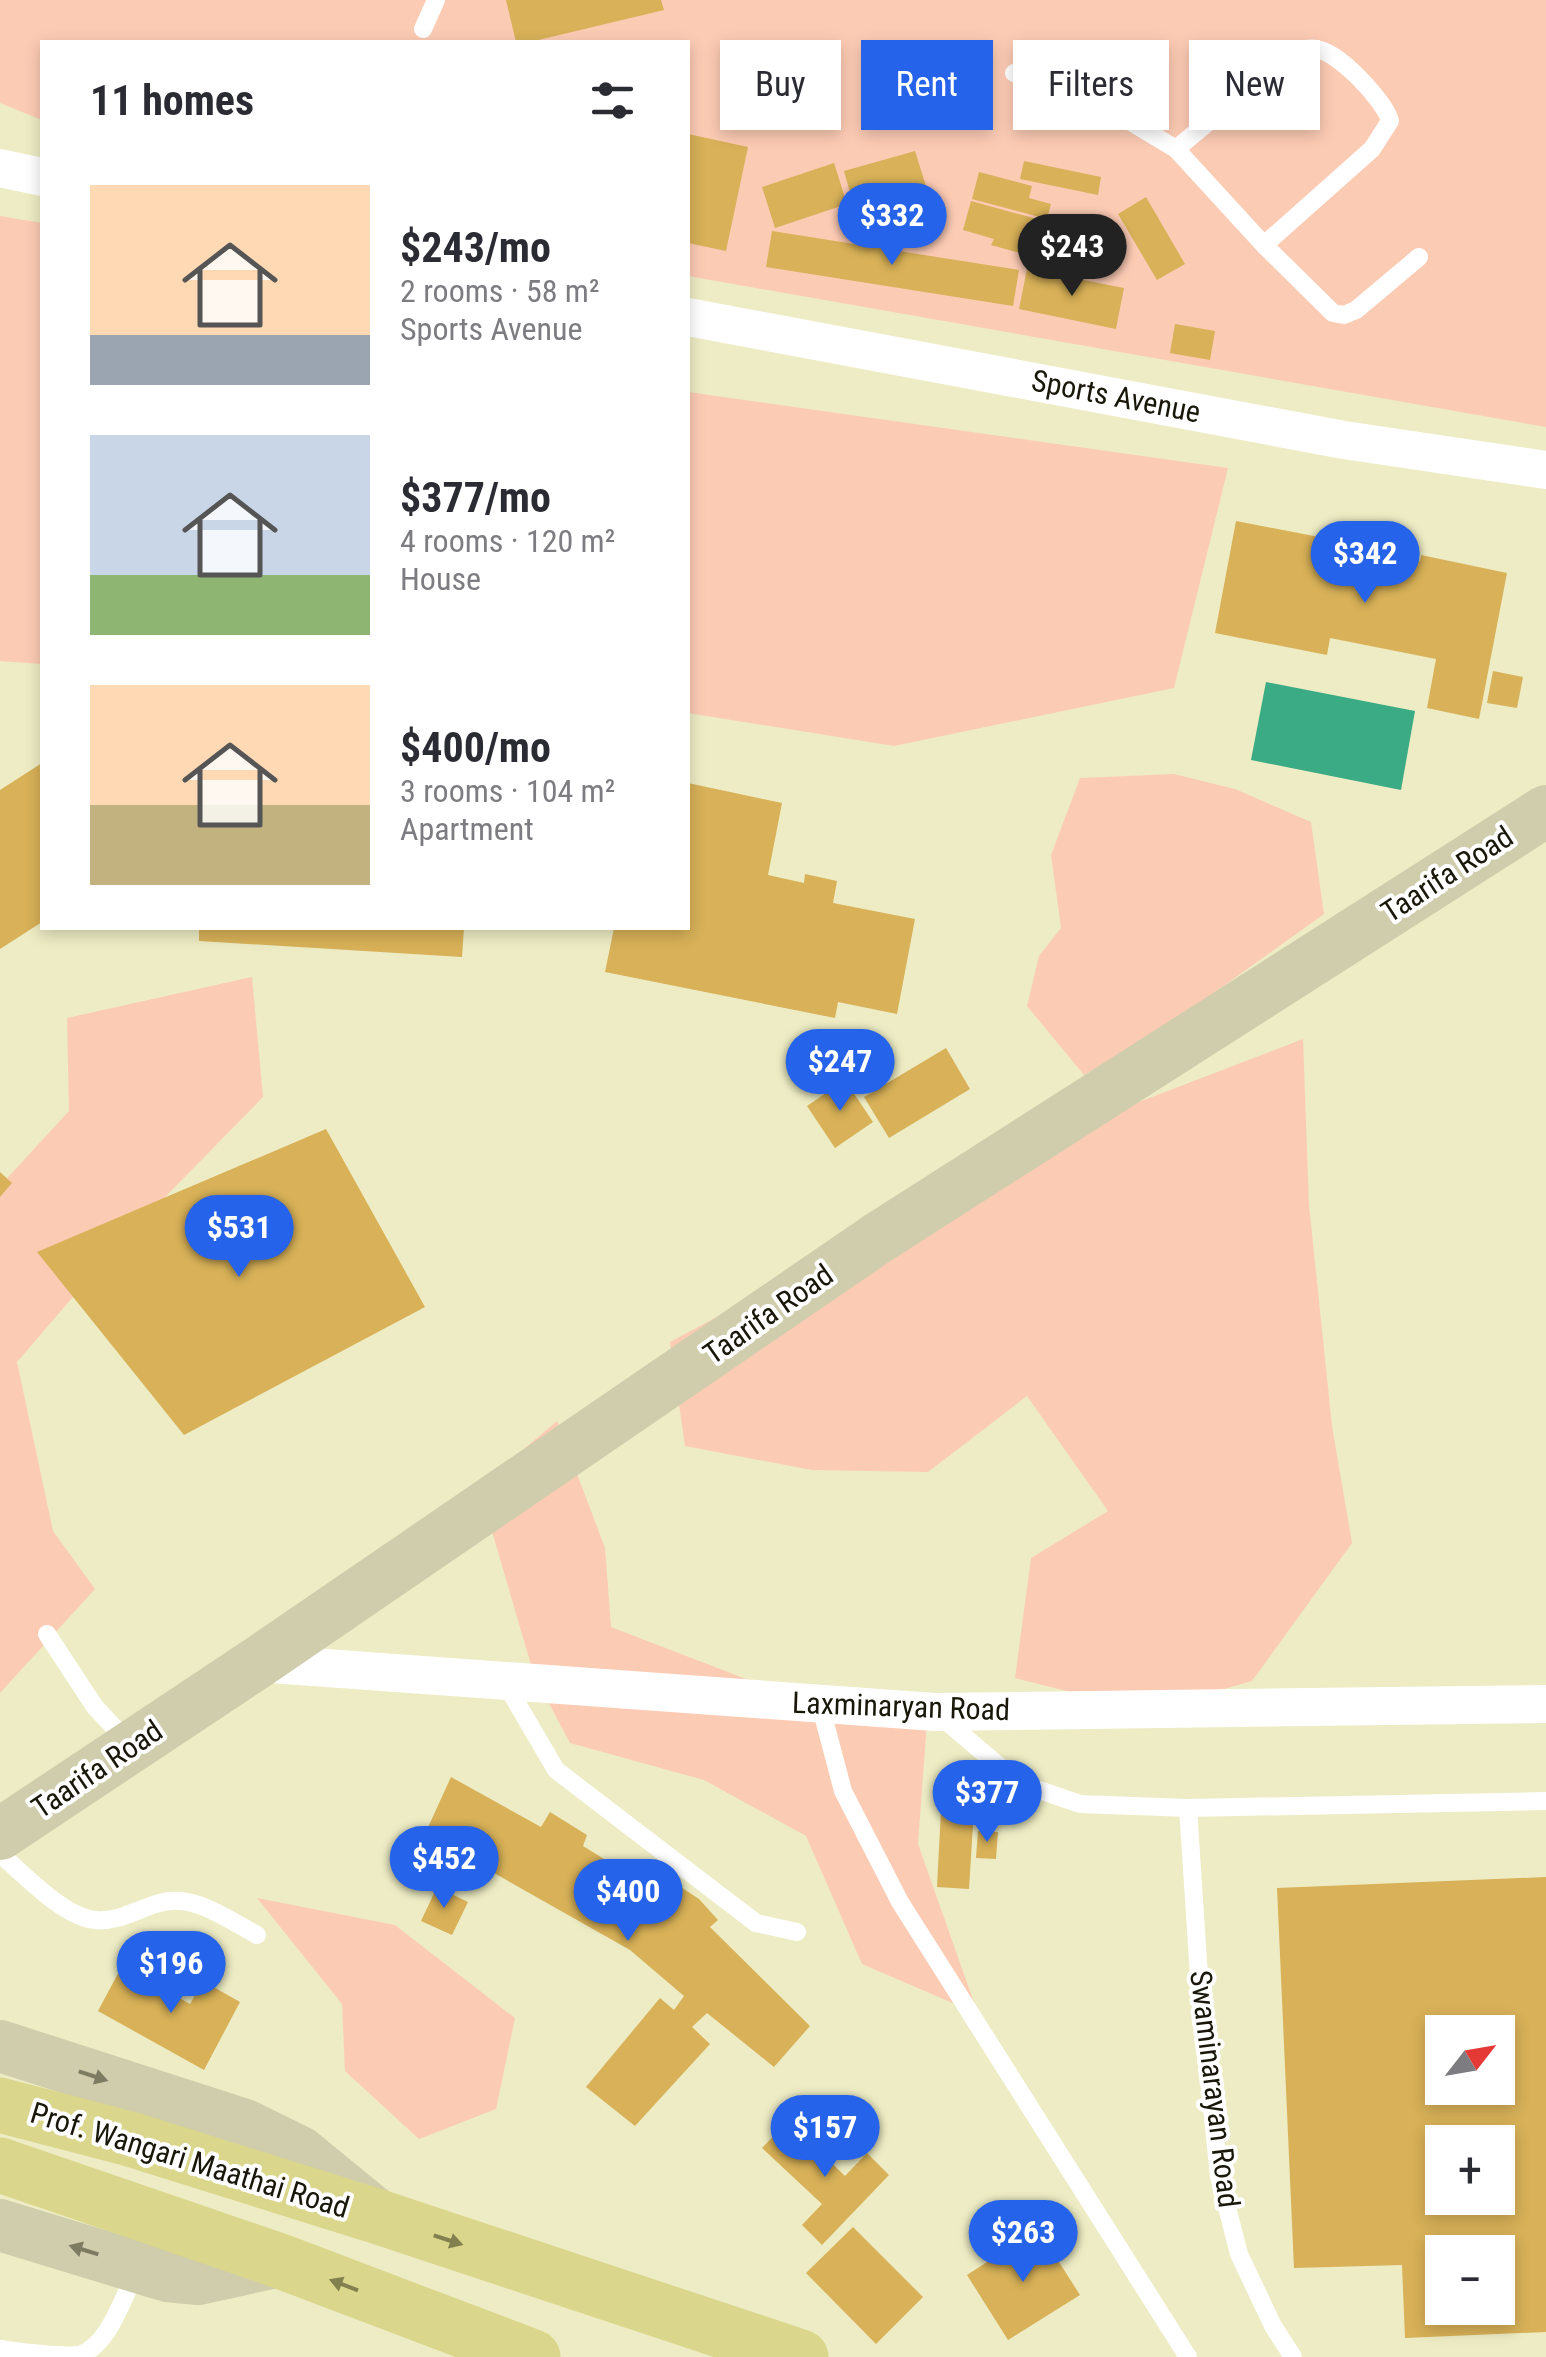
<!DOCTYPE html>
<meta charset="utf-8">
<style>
:root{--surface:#fff;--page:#f7f7f7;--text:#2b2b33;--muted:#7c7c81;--accent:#2563eb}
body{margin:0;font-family:"Roboto Condensed",sans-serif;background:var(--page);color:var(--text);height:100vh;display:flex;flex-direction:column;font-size:38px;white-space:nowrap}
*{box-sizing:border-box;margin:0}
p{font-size:32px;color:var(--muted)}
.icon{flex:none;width:55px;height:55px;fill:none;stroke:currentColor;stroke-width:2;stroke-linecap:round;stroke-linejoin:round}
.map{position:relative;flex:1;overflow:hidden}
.details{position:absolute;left:40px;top:40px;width:650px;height:890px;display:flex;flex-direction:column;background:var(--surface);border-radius:0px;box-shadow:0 5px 15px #0003}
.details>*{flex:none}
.hud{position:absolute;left:720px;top:40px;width:675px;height:90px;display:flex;gap:20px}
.needle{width:65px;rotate:59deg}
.buttons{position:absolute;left:1425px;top:2015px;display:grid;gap:20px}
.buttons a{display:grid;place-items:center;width:90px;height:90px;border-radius:0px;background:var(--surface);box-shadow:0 5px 15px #0003;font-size:50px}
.price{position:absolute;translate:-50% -85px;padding:0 22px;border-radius:35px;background:var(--accent);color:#fff;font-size:32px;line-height:65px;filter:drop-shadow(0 2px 5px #0008)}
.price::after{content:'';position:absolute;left:50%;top:60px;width:30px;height:22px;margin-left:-15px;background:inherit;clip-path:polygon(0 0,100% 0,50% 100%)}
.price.on{background:#222;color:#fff}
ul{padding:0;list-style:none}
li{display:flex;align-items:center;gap:30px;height:250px;padding:0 50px}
li span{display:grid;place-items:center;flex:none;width:280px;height:200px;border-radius:0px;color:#555}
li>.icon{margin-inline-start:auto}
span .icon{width:120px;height:120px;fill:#fffc;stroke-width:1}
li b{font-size:42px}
h2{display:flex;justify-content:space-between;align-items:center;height:120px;padding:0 50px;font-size:42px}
.chip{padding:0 35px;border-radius:0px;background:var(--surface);box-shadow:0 5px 15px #0003;font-size:35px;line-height:90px}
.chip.on{background:var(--accent);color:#fff}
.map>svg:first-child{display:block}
.green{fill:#fccbb4}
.water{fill:#3aab84}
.building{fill:#d8b158;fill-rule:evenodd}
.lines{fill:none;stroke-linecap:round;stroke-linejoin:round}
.lane{stroke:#fff;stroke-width:18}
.street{stroke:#fff;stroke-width:38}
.secondary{stroke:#cfcdab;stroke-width:52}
.primary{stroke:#dad68b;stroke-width:55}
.oneway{fill:#7d7b62}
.oneway2{fill:#838050}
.labels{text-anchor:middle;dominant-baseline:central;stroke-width:8;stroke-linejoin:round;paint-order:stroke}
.street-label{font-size:30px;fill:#181709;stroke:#fff}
</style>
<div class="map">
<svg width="1546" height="2357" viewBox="0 0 1546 2357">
<rect width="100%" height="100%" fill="#edecc4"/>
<!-- green -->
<path class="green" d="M0 0H1546V427L688 276V42H42V120L0 103Z
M0 216 42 223V664L0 661Z
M688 392 1228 468 1174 688 894 746 688 713Z
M1174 774 1235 789 1311 822 1324 914 1169 1025 1084 1075 1027 1006 1039 956 1061 928 1051 855 1080 778Z
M252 977 263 1097 116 1247 17 1362 53 1531 95 1589 0 1693V1186L69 1111 67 1018Z
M1303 1039 1309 1205 1332 1426 1352 1543 1252 1681 1146 1711 1015 1678 1031 1558 1108 1511 1027 1396 928 1472 812 1470 685 1446 670 1342 833 1255 948 1175Z
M557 1421 605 1548 611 1627 746 1679 928 1708 918 1844 978 2014 862 1964 806 1836 704 1780 570 1743 534 1675 479 1487Z
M257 1898 395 1925 515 2018 496 2109 419 2139 345 2071 342 2004Z"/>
<!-- water -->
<path class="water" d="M1266 682 1415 711 1401 790 1251 760Z"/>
<!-- building -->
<path class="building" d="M506 0H661L664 10 530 42H516Z
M688 134 748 147 726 251 688 243Z
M915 151 926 186 854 207 844 171Z
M1024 161 1101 177 1098 195 1020 179Z
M834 163 847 204 775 228 762 187Z
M979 172 1032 186 1029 198 1051 204 1047 219 972 199Z
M1146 197 1185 264 1157 280 1118 214Z
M971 201 1113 240 1104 276 991 245 994 239 963 230Z
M772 231 1019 270 1013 306 766 267Z
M1027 269 1124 288 1116 329 1019 309Z
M1175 324 1215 331 1210 360 1170 353Z
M1236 521 1319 537 1318 541 1420 561 1421 555 1507 573 1479 719 1427 708 1436 659 1330 638 1327 655 1215 633Z
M1493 671 1523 677 1517 708 1487 703Z
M42 763V922L0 949V790Z
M688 783 782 803 768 875 804 883 805 874 837 881 833 903 915 919 897 1014 838 1002 835 1018 605 972 614 928H688Z
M199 928H464L462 957 199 941Z
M946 1048 970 1089 889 1138 864 1097Z
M845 1080 873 1122 835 1148 807 1106Z
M326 1129 425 1307 184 1435 37 1252Z
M0 1172 12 1183 0 1197Z
M451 1777 541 1827 550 1812 587 1835 583 1846 643 1883 649 1866 699 1899 718 1920 710 1927 810 2026 774 2067 707 2013 692 2027 710 2044 635 2126 586 2087 660 1998 674 2010 684 1996 630 1950 425 1834Z
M942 1791 975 1793 969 1889 937 1887Z
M978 1831 998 1832 996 1859 976 1858Z
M1546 1877V2332L1405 2338 1402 2265 1294 2268 1277 1888ZM1442 2032H1498V2088H1442ZM1442 2142H1498V2198H1442ZM1442 2252H1498V2308H1442Z
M437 1887 468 1902 452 1935 421 1921Z
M122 1966 190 2004 203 1981 240 2002 204 2070 98 2011Z
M788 2121 845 2176 867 2153 889 2175 822 2245 802 2225 822 2204 762 2148Z
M853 2227 923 2297 876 2344 806 2273Z
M1038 2229 1080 2295 1008 2340 967 2275Z"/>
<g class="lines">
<!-- lane -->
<path class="lane" d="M423 29 436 0
M1014 73 1126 119 1176 149 1264 245
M1176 149 1285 58C1295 52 1303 47 1316 49 1338 51 1385 101 1390 121L1372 149 1264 245 1333 313 1344 315 1356 310 1419 257
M47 1634 95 1707 127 1741
M504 1681 556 1770 756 1923 797 1932
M820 1704 843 1791 900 1902 1188 2357
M940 1716 1019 1783 1080 1804 1188 1808 1546 1801
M1188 1808 1200 1991 1219 2176 1239 2254 1273 2326 1293 2357
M0 1854C24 1874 64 1918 96 1920 117 1922 136 1910 156 1904 191 1891 227 1919 257 1935
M0 2349C23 2352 57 2357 79 2355 109 2346 123 2297 136 2272"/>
<!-- street -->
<path class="street" d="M0 168 42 177
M688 317 1344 440 1546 470
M257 1663 935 1712 1546 1704"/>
<!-- secondary -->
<path class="secondary" d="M0 1834 257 1663 878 1238 1546 811
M0 2046 245 2125 300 2152 377 2215
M0 2225 167 2276 198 2279 280 2261"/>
<!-- primary -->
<path class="primary" d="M0 2105 130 2139 379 2217 801 2357
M0 2165 280 2261 533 2357"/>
</g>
<!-- one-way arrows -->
<defs><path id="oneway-solid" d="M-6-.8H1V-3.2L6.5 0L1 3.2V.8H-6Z" transform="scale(2.5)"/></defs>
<g class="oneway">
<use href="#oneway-solid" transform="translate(93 2076) rotate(18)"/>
<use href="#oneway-solid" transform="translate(84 2250) rotate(-163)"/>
</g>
<g class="oneway2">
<use href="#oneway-solid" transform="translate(448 2240) rotate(18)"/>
<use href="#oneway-solid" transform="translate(344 2285) rotate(-159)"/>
</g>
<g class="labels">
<!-- street labels -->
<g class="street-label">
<text transform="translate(1116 396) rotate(11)">Sports Avenue</text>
<text transform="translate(1447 874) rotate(-33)">Taarifa Road</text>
<text transform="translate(768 1314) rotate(-35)">Taarifa Road</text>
<text transform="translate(901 1706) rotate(2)">Laxminaryan Road</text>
<text transform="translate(97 1769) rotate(-34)">Taarifa Road</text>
<text transform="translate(1215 2089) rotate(83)">Swaminarayan Road</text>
<text transform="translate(190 2160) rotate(17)">Prof. Wangari Maathai Road</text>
</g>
</g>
</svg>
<div class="buttons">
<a><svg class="needle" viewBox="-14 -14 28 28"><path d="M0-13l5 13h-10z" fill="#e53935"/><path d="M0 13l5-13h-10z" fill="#7c7c81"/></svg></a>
<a>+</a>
<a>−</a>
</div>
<b class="price" style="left:892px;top:268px">$332</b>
<b class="price on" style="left:1072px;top:299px">$243</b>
<b class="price" style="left:1365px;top:606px">$342</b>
<b class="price" style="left:840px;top:1114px">$247</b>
<b class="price" style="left:239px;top:1280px">$531</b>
<b class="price" style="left:987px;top:1845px">$377</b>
<b class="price" style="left:444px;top:1911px">$452</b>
<b class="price" style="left:628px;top:1944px">$400</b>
<b class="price" style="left:171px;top:2016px">$196</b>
<b class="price" style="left:825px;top:2180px">$157</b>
<b class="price" style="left:1023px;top:2285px">$263</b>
<div class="hud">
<a class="chip">Buy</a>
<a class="chip on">Rent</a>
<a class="chip">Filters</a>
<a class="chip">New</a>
</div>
<section class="details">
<h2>11 homes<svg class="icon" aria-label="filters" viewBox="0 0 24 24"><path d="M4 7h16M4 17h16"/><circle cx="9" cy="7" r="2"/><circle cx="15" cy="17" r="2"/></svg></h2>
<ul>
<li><span style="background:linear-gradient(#ffd9b3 75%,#9aa5b1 0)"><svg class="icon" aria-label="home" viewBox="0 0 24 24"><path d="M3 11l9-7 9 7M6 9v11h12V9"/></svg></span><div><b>$243/mo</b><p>2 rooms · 58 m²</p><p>Sports Avenue</p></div></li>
<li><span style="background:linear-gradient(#c9d6e8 70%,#8fb573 0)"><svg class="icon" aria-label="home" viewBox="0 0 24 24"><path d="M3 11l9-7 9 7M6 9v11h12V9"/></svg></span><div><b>$377/mo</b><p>4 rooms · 120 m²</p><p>House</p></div></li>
<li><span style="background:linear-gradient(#ffd9b3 60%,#c2b280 0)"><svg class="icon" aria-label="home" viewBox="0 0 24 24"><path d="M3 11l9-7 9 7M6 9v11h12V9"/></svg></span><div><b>$400/mo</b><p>3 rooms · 104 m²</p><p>Apartment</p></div></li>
</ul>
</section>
</div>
